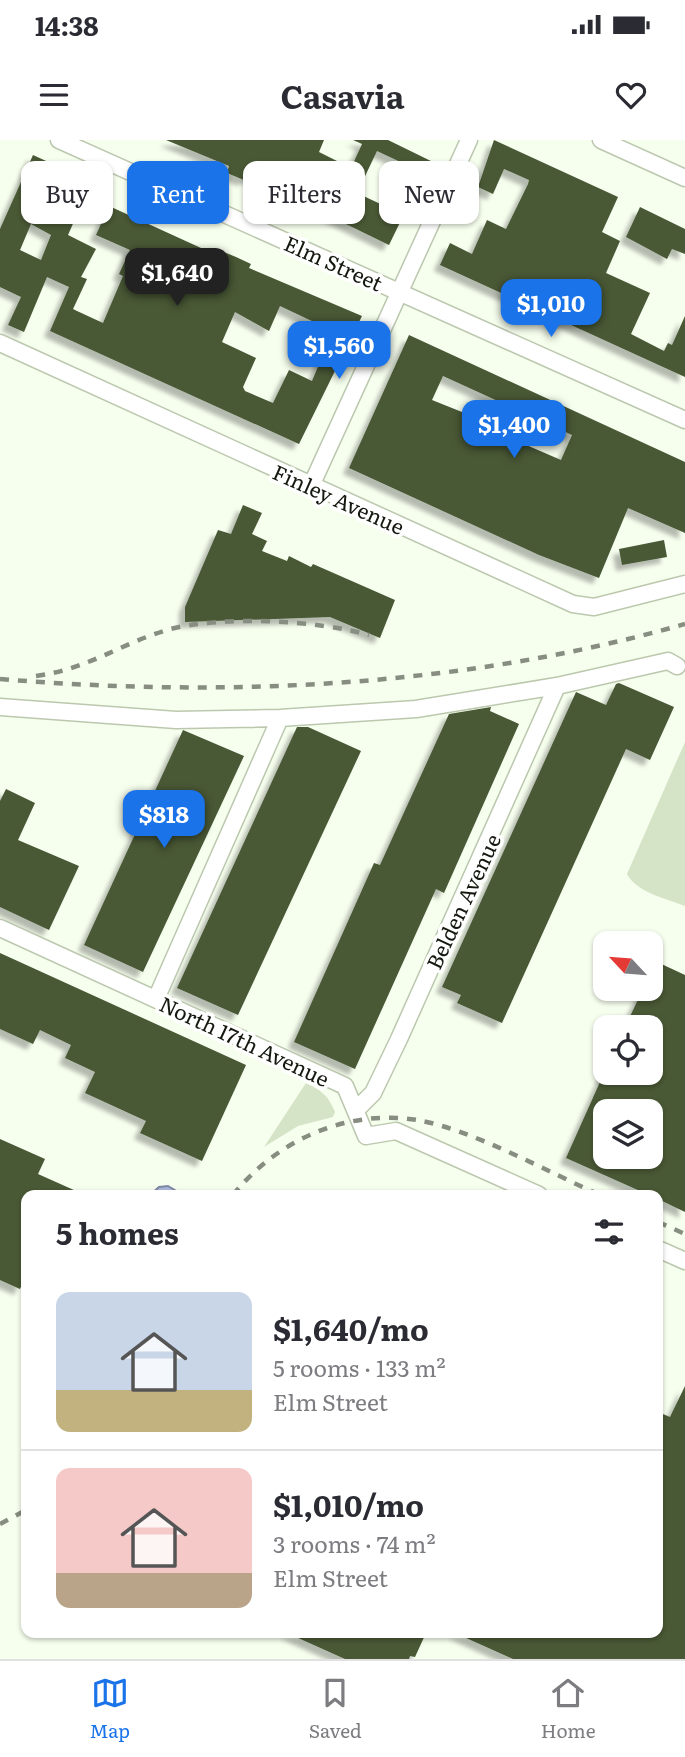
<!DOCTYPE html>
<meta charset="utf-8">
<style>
:root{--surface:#fff;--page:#f2f2f3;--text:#2b2b33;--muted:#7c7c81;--line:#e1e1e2;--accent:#1a73e8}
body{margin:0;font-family:Literata,serif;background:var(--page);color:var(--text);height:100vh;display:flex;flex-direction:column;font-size:26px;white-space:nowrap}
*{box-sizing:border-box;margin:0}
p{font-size:23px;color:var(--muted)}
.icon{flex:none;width:38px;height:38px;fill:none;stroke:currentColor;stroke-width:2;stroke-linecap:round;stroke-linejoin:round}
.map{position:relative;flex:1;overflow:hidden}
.drawer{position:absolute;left:21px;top:1050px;width:642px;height:448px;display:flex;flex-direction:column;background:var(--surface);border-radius:14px;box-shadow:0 2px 5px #0004}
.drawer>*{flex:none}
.top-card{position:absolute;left:21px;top:21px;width:644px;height:63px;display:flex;gap:14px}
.needle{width:46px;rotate:296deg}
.fabs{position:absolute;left:593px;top:791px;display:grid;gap:14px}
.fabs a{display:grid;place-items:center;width:70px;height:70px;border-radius:14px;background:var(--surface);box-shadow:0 2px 5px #0004;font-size:35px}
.price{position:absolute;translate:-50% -60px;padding:0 16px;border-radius:14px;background:var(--accent);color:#fff;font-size:23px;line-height:46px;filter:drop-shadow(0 2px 4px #0008)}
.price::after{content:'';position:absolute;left:50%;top:42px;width:21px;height:16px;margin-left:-10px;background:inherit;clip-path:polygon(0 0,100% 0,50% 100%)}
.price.selected{background:#222;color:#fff}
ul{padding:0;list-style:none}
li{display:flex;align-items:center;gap:21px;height:175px;padding:0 35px}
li+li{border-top:2px solid var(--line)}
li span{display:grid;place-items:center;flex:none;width:196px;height:140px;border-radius:14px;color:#555}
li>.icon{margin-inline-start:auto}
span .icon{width:84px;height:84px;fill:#fffc;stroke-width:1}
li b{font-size:30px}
h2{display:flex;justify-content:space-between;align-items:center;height:84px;padding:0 35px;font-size:30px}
.tag{padding:0 24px;border-radius:14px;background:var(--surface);box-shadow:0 2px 5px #0004;font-size:24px;line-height:63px}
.tag.selected{background:var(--accent);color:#fff}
.status{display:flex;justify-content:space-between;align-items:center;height:49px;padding:0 35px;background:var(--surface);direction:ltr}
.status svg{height:19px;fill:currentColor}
header{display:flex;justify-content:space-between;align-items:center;height:91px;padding:0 35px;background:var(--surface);font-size:32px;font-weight:700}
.tabs{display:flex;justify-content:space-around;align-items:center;height:98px;border-top:2px solid var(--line);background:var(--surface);font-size:19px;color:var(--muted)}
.tabs a{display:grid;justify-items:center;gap:4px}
.tabs .selected{color:var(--accent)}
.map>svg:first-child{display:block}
.green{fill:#d5e3c6}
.water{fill:#acb8df;stroke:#7e88a1;stroke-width:2}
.building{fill:#485836;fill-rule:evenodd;filter:url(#shadow)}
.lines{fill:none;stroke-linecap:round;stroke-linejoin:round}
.minor-casing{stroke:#bbc8ae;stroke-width:19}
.minor{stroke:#fff;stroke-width:16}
.rail{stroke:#878d80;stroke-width:4.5;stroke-dasharray:9 9;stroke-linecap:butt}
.labels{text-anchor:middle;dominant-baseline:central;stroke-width:7;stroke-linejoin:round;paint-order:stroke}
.street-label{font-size:21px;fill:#14180f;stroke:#fff}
</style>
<div class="status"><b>14:38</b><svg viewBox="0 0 49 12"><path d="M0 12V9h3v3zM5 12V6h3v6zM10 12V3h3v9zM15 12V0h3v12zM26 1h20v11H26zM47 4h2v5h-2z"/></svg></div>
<header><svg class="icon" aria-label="menu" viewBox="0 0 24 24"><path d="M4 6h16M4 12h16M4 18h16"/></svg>Casavia<svg class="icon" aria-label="heart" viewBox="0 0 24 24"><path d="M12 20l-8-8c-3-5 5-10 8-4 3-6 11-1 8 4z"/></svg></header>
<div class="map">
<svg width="685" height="1519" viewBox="0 0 685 1519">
<defs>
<filter id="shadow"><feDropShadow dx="-6" dy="6" stdDeviation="2" flood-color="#0004"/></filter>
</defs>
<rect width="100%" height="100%" fill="#f6feee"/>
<!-- green -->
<path class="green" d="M685 602V766C667 759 636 752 627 734Z
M306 943C322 951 328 955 335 972L333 977 298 986 264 1007Z"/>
<!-- water -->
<path class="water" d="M168 1046 183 1055H150L159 1047Z"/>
<!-- building -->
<path class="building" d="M166 0H324L319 12 351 28 362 4 353 0H388L435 23 428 37 423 35 389 105 276 50 246 37 244 40 227 33 229 26ZM377 11 409 26 389 68 357 53Z
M494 0 618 57 602 92 620 101 606 133 650 153 631 194 664 211 668 203 672 205 685 176V237L440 125 450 103 472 114 487 80 506 89 528 44 529 40 504 29 493 54 478 47Z
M33 15 77 35 79 31 93 38 68 95 96 109 81 137 87 139 73 169 77 171 103 183 123 136 119 134 130 110 96 95 109 66 212 113 214 108 236 117 251 124 249 128 362 176 299 304 50 191 69 147 47 137 24 192 8 185 21 157 0 147V89ZM53 37 73 46 58 77 38 68ZM31 84 51 95 41 120 20 110ZM148 108 204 132 193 154 138 128ZM280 166 333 191 312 241 289 230 273 263 245 251 243 247 256 218 222 202 235 172 269 191Z
M640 67 685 89V114L672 109 667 119 626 97Z
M409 195 685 322V393L628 368 599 438 539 415 349 328ZM443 236 572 295 561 320 524 304 506 293 507 290 432 260Z
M243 365 262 373 252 394 267 401 262 411 287 421 289 416 311 427 313 424 395 460 380 498 330 477 185 482V467L218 390 231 394Z
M664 400 667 417 622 425 619 409Z
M619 543 674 567 650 620 626 609 502 883 457 863 461 855 442 847 576 552 606 565 616 544Z
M491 567 490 571 519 584 444 753 436 749 355 929 294 902 374 723 380 725 449 574Z
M297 587H308L361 611 238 875 177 848Z
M183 590 244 616 143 832 84 805Z
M6 649 35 663 18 700 79 726 49 790 0 767V661Z
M0 813 246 925 202 1021 140 993 146 981 85 953 95 932 65 918 71 905 40 890 33 904 0 889Z
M655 821 685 835V1072L658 1059V1055H649L566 1018 604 933H651V887H625L643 849H651V830ZM606 971H651V1017H606Z
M0 999 45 1019 38 1034 85 1055H26V1135L20 1149 0 1140Z
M685 1246V1519H513L455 1493H658V1272L670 1277Z
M287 1493H426L415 1517 410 1516 409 1519H345Z"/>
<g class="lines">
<defs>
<path id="minor" d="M59 0 685 280
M601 0 685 38
M0 203 573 464 594 467 685 444
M311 346 469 0
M0 567 176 580 280 578 416 569 557 546 668 521 677 526
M0 788 345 946 366 996 396 991 539 1055
M156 859 280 578
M356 970 373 953 399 899 557 546
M658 1109 685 1121"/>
</defs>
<!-- minor casing -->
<use href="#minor" class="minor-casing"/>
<!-- minor -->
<use href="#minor" class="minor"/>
<!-- rail -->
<path class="rail" d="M36 536C88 529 120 504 167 490 220 475 316 480 369 495
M0 539C229 558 463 547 685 484
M233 1055C277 1000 346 969 417 980 471 989 548 1032 600 1055
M658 1082 685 1094
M0 1384 26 1370"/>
</g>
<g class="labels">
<!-- street labels -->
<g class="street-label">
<text transform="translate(334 122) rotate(24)">Elm Street</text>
<text transform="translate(339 358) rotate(24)">Finley Avenue</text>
<text transform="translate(462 761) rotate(-65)">Belden Avenue</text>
<text transform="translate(245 900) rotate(25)">North 17th Avenue</text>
</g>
</g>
</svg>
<div class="fabs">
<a><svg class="needle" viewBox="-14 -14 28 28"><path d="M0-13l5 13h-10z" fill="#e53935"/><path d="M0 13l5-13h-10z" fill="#7c7c81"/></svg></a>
<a><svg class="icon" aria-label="locate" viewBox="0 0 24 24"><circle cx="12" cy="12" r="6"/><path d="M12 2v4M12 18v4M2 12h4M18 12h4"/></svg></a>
<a><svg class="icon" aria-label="layers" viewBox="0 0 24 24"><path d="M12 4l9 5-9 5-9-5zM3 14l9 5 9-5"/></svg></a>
</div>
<b class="price selected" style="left:177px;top:168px">$1,640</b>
<b class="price" style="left:551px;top:199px">$1,010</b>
<b class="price" style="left:339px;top:241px">$1,560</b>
<b class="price" style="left:514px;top:320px">$1,400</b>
<b class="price" style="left:164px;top:710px">$818</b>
<div class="top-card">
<a class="tag">Buy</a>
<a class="tag selected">Rent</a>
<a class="tag">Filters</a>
<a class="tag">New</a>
</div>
<section class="drawer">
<h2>5 homes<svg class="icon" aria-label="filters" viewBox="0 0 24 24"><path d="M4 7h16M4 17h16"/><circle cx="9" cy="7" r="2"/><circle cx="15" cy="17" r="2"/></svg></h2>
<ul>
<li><span style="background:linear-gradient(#c9d6e8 70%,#c2b280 0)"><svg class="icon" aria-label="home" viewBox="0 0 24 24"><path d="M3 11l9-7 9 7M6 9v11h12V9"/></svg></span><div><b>$1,640/mo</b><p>5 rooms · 133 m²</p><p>Elm Street</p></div></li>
<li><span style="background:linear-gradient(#f6c9c9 75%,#b9a48a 0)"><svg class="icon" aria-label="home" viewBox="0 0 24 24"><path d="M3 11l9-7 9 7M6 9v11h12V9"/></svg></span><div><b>$1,010/mo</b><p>3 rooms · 74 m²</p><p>Elm Street</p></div></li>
</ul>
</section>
</div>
<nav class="tabs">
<a class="selected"><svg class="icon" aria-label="map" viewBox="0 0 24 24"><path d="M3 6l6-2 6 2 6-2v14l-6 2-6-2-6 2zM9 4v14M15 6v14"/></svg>Map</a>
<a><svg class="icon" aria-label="saved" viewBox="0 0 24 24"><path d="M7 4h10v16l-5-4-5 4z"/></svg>Saved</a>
<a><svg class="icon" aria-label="home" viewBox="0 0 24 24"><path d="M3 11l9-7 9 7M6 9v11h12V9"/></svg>Home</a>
</nav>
